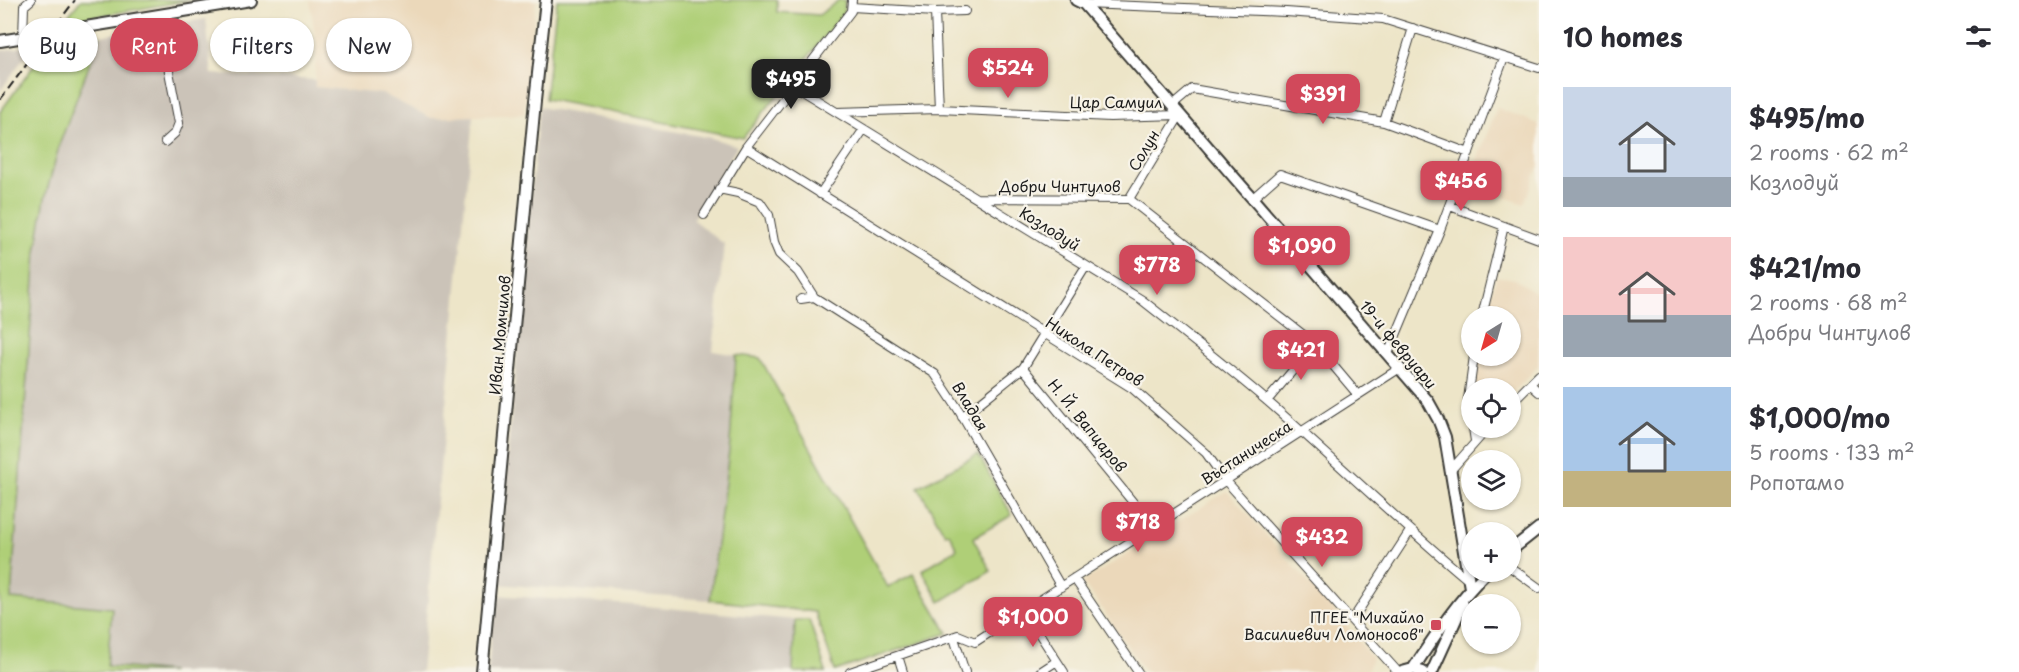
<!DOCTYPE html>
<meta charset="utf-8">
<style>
:root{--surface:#fff;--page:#f2f2f3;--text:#2b2b33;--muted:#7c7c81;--accent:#d1495b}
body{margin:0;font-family:"Playpen Sans",sans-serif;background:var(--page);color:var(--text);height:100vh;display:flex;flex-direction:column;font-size:22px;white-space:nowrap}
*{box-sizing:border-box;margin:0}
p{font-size:20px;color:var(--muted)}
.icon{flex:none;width:33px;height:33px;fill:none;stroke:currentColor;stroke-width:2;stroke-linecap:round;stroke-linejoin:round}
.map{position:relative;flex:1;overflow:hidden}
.sheet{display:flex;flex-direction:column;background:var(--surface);width:480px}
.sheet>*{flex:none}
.guide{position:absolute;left:18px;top:18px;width:570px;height:54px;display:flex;gap:12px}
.needle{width:39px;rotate:217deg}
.controls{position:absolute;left:1461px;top:306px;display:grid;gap:12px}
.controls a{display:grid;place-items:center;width:60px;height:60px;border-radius:50%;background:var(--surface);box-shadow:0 2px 4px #0004;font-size:30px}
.price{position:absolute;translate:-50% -51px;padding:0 14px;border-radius:12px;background:var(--accent);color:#fff;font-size:20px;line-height:39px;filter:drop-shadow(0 2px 3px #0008)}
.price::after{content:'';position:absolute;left:50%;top:36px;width:18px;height:14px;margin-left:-9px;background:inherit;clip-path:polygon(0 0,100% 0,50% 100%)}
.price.selected{background:#222;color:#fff}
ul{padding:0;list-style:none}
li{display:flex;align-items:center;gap:18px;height:150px;padding:0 24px}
li span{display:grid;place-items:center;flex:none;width:168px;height:120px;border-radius:0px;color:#555}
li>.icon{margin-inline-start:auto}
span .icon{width:72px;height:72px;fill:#fffc;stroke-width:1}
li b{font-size:26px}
h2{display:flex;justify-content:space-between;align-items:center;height:72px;padding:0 24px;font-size:26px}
.pill{padding:0 21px;border-radius:27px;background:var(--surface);box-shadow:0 2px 4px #0004;font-size:21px;line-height:54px}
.pill.selected{background:var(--accent);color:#fff}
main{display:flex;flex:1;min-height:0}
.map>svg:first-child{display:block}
.built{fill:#ebd8ba}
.industrial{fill:#cbc3b8}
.green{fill:#afcf77;stroke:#66764a;stroke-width:1.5}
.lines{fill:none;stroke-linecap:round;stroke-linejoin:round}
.street-casing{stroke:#3b3a36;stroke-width:10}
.secondary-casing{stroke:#3b3a36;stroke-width:14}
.street{stroke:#fff;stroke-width:8}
.secondary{stroke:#fff;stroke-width:10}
.rail{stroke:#1c1c1c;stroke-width:2;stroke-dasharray:9 4.5;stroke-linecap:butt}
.poi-dot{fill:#d1495b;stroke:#f7f3e8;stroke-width:2}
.labels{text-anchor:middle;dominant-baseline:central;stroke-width:4.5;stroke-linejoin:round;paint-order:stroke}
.street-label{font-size:15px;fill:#1c1c1c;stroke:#f7f3e8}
.poi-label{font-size:15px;fill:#1c1c1c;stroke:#f7f3e8;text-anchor:end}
</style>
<main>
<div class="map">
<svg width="1539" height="672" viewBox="0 0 1539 672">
<rect width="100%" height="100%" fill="#f7f3e8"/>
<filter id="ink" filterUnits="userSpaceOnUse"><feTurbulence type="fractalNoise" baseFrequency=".0167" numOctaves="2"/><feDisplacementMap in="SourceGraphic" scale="12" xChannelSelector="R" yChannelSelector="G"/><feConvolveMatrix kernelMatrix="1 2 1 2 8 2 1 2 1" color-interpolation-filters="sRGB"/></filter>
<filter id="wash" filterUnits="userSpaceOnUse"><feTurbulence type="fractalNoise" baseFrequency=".008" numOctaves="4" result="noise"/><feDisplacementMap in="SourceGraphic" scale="24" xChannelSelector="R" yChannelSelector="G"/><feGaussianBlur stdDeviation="1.35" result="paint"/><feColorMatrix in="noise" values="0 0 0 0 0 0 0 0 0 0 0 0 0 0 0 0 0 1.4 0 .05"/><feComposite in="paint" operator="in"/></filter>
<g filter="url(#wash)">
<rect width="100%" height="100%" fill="#ede5c8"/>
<!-- built -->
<path class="built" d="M319 0H536L524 114 431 118 383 94 315 87 316 41 310 1Z
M1497 108 1539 124V165L1524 204 1468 184Z
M1496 276 1515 279 1539 295V365L1511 395 1510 388H1474L1479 356H1510V316H1487Z
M1227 491 1343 621 1372 658 1368 670 1360 672H1146L1083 582Z"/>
<!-- industrial -->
<path class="industrial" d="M206 19 212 74 315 80V87L383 94 431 118 473 116 421 672H172L107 666 11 599 36 252 45 198 60 143 100 36Z
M33 45 0 91V51Z
M539 107 711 138 737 146 693 220 724 244 713 351 736 355 730 443 710 600 496 584Z
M495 595 646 606 795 620 793 672H488Z"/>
<!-- green -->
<path class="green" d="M81 0H191L63 22Z
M557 0H777V12L819 15 839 0H845L844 12 743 138 545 99Z
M100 36 60 143 45 198 36 252 11 599 112 608 107 666 172 672H0V112L49 45Z
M736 355 760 358 888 587 913 574 948 633 835 671 815 612 710 600 730 443Z
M978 454 1012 515 973 538 991 571 940 602 922 570 957 549 949 533 945 534 918 487Z
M795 620H809L826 672H793Z"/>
</g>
<g filter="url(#ink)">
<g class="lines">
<defs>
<path id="street" d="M1084 4 1286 12 1383 19 1539 68
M852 7 935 12 965 11
M935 12 939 109
M158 15 179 123 175 133 165 142
M23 38 24 6 31 0
M794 86 1142 300C1184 333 1226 366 1266 400 1334 459 1398 521 1467 579
M1172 106 1192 89 1384 122 1469 153
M837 112 939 109 1110 117 1180 115
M1384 122 1413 28
M746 147 1132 388 1206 453 1226 481 1398 672
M719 189 738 193 760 202 769 215 774 242 779 254 798 272 814 297
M820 194 864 129
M977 198 1129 199 1315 344 1358 395
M1253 198 1280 174 1440 230
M1129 199 1180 115
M1450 206 1539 239
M704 215 746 147 851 11 852 0
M801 299 814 297 935 374 958 409 1061 587
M1482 316 1504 226
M1388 354 1440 230 1504 58
M1023 368 1154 528
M1530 384 1539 392
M1267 401 1315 344
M1510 404 1539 375
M962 417 1023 368 1086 266
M1472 421 1468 399 1474 356
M1473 428 1475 441
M1450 471 1488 428
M1510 567 1539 588
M1074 578 1138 672
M1024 610 1064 672
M1353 619 1410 531
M954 638 965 672
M898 656 903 672
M850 672 958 635 975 642 1400 368
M1040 672 1057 661"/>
<path id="secondary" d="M1076 0 1084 4 1428 401 1438 419 1445 437 1470 588
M0 41 251 0
M1510 551 1539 528
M1413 669C1436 634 1458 600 1487 572
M482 672 535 101 546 0
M1402 672 1413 669 1423 672
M1432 672 1463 604"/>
</defs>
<!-- street casing -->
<use href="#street" class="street-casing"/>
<!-- secondary casing -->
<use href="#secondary" class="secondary-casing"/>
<!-- street -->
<use href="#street" class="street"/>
<!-- secondary -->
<use href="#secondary" class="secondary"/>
<!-- rail -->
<path class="rail" d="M0 100 75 0"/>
</g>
</g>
<!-- markers -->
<rect class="poi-dot" x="1430" y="619" width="12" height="12" rx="3"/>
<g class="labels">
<!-- street labels -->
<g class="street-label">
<text x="1116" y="101">Цар Самуил</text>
<text transform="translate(1143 150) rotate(-59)">Солун</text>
<text x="1060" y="185">Добри Чинтулов</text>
<text transform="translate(1050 228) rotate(32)">Козлодуй</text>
<text transform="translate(499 335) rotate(-85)">Иван Момчилов</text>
<text transform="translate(1399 344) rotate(50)">19-и февруари</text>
<text transform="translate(1095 351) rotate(33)">Никола Петров</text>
<text transform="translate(971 406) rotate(59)">Владая</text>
<text transform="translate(1088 425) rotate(51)">Н. Й. Вапцаров</text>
<text transform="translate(1246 452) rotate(-33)">Въстаническа</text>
</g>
<!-- poi labels -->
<g class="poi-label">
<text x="1424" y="616">ПГЕЕ "Михайло<tspan x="1424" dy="17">Василиевич Ломоносов"</tspan></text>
</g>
</g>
</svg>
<div class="controls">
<a><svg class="needle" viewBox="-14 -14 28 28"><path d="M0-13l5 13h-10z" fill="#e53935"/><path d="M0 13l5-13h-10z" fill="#7c7c81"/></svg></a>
<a><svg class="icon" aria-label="locate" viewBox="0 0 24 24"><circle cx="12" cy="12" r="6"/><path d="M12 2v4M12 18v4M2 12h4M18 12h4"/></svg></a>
<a><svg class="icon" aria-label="layers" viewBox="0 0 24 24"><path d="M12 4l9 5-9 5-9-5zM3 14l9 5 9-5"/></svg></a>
<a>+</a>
<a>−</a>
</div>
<b class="price" style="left:1008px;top:99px">$524</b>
<b class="price selected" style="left:791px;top:110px">$495</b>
<b class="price" style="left:1323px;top:125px">$391</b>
<b class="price" style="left:1461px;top:212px">$456</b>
<b class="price" style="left:1302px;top:277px">$1,090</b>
<b class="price" style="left:1157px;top:296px">$778</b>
<b class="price" style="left:1301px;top:381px">$421</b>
<b class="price" style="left:1138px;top:553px">$718</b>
<b class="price" style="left:1322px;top:568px">$432</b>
<b class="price" style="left:1033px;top:648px">$1,000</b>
<div class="guide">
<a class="pill">Buy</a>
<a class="pill selected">Rent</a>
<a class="pill">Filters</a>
<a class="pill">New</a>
</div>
</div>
<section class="sheet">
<h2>10 homes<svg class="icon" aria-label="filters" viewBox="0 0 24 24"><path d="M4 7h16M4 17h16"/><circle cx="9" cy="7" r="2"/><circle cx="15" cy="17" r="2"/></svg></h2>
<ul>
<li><span style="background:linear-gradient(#c9d6e8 75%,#9aa5b1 0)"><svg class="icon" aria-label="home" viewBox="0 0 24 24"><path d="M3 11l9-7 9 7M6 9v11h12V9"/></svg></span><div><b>$495/mo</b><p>2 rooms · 62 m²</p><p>Козлодуй</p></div></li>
<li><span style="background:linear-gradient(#f6c9c9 65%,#9aa5b1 0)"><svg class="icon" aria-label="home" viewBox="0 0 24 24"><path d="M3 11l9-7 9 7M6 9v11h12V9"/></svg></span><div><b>$421/mo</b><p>2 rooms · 68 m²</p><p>Добри Чинтулов</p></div></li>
<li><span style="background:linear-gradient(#a9c7e8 70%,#c2b280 0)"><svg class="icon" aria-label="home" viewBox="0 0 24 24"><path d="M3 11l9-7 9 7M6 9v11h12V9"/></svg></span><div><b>$1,000/mo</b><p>5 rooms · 133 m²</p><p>Ропотамо</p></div></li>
</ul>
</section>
</main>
